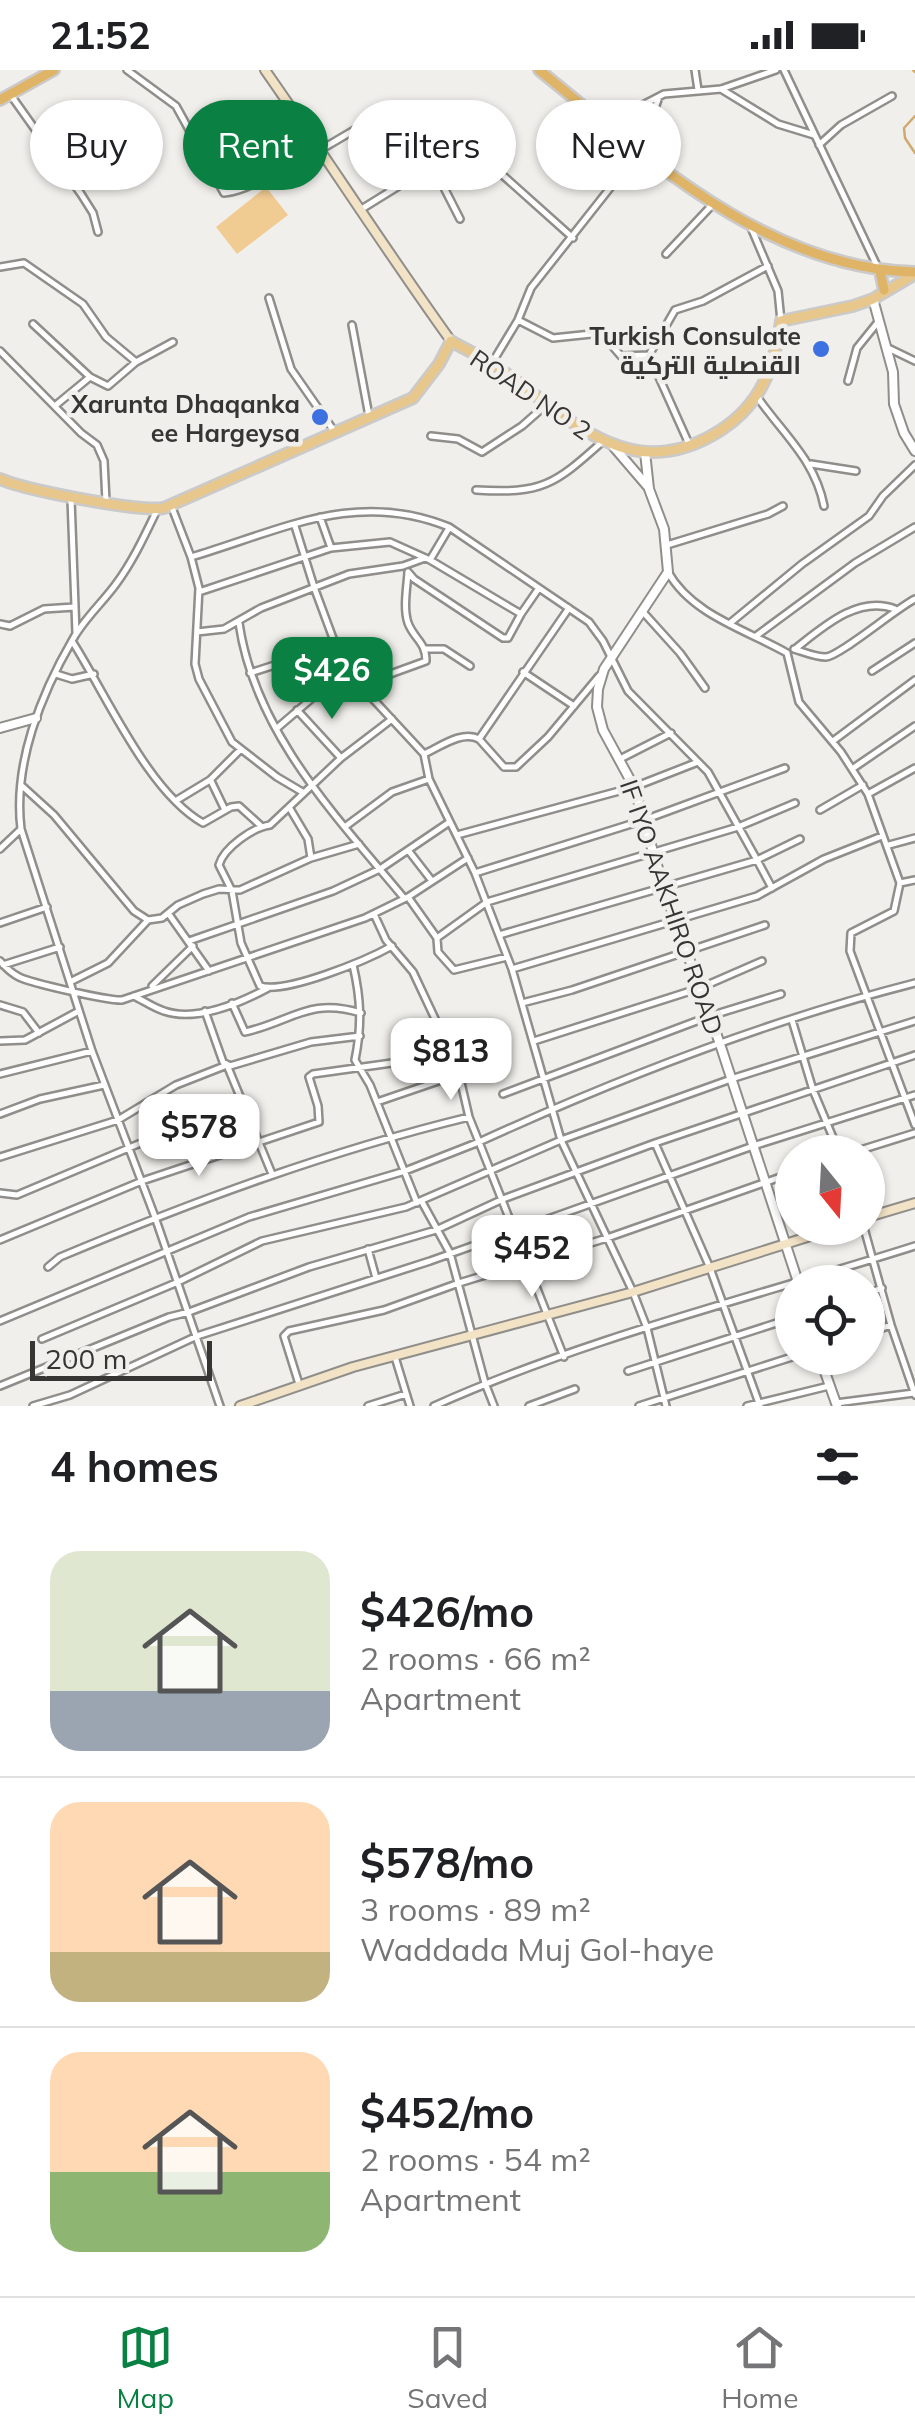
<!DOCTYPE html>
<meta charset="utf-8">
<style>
:root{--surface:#fff;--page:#f2f2f2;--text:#202124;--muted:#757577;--line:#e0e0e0;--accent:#0b8043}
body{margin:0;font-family:Mulish,Cairo,sans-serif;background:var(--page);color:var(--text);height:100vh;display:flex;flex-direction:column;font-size:38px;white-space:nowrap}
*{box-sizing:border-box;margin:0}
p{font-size:32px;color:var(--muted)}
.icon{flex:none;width:55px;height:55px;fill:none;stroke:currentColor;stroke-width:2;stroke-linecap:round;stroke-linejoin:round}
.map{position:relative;height:1336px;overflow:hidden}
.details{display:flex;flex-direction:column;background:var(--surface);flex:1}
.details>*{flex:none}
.banner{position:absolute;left:30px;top:30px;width:855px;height:90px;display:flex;gap:20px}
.needle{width:65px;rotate:162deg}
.tools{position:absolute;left:775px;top:1065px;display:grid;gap:20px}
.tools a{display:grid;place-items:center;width:110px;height:110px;border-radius:50%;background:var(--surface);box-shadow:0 2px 8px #0004;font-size:50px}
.scale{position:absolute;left:30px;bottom:25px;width:182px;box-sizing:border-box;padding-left:10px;border:5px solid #363534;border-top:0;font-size:28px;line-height:35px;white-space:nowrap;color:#363534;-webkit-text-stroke:8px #f1efeb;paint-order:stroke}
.price{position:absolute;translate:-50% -85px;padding:0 22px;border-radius:20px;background:#fff;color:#222;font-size:32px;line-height:65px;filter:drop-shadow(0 2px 5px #0008)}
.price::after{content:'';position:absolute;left:50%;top:60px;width:30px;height:22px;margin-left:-15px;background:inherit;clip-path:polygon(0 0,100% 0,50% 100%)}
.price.current{background:var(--accent);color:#fff}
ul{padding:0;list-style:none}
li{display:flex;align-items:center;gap:30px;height:250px;padding:0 50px}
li+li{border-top:2px solid var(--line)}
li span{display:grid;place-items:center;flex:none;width:280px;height:200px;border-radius:30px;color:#555}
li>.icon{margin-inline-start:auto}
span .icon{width:120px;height:120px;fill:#fffc;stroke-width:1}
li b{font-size:42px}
h2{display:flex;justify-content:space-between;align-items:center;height:120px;padding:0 50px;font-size:42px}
.tag{padding:0 35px;border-radius:45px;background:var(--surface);box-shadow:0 2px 8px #0004;font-size:35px;line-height:90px}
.tag.current{background:var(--accent);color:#fff}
.status{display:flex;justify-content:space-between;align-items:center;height:70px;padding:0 50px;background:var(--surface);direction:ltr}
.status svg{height:28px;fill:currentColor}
.dock{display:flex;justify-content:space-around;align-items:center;height:140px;border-top:2px solid var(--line);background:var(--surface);font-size:28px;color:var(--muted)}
.dock a{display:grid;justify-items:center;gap:5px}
.dock .current{color:var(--accent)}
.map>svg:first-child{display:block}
.green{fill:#f0cb92}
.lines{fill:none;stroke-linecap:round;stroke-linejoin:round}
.stream{stroke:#cfa96e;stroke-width:2.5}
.minor-casing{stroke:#908e8a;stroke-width:10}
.tertiary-casing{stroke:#908e8a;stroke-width:12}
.secondary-casing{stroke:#908e8a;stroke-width:12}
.primary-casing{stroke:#cbcaca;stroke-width:14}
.trunk-casing{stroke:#cbcaca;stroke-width:14}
.minor{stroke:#fff;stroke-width:5}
.tertiary{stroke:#fff;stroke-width:8}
.secondary{stroke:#f3e3c6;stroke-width:8}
.primary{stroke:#e8c78c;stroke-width:9}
.trunk{stroke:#e0b466;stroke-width:9}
.poi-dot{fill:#3d70e0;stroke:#f1efeb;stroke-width:4}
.labels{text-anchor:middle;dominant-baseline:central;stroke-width:9;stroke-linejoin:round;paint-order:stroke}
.poi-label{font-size:25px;font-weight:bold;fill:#363534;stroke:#f1efeb;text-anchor:end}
.street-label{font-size:25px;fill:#363534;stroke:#f1efeb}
</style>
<div class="status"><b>21:52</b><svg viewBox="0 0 49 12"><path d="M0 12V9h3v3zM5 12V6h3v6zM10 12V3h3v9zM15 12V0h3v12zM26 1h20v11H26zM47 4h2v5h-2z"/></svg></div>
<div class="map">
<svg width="915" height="1336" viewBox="0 0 915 1336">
<rect width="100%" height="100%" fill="#f1efeb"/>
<!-- green -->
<path class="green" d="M266 117 288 145 237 184 216 157Z"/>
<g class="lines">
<!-- stream -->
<path class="stream" d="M913 0 915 2
M915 46 904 58 905 68 915 83"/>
<defs>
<path id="minor" d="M127 0 176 36 224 123C256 120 288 91 315 74
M695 0 698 20
M784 0 878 198
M721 19 778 54 814 65
M10 24 81 124 93 143 98 162
M606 54 664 24 721 19 776 0
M819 75 841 55 892 26
M322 79 378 46
M435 100 460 149
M360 140 402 114 479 84 573 168
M750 155 778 221 781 251
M666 184 714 133
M0 197 24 193 83 234 106 267 136 292
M269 228 291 299 334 361
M518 250 553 268 601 263 621 286 649 285 675 240 703 231 768 196
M33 254 90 307 108 316 136 292 173 272
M352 255 369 346
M886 277 915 291
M0 281 81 363 97 375 104 391 106 431
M649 285 689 374
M492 293 518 250 531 218 640 80 659 27
M848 311 857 278 878 252
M758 328C784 365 815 390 824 436
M56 335 90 307
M431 366 458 369 482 382 522 356 547 334
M811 394 856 401
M476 420C542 424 554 415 602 372
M71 429 76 563
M171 435 191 487 199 518 195 594 199 609 232 672 277 707 304 723
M157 440C145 465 133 491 116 514 103 532 84 549 73 569 41 624 13 694 21 759L92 981 155 1147 220 1336
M320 447 331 478
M295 456 314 517 347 606 360 615 424 684 429 709 475 803 512 899 561 1070 633 1222 647 1258 666 1336
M667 475 768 444 783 436
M191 487C282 460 356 419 449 457L589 552 603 571 628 621 708 702 757 790 499 865
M430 490 449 458
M408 502 414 509 503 568H508L521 544
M668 502C692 545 747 560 787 583
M199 522 331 478 390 472 430 490 521 544 539 518
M643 542 680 583 705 618
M239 553C255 663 336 746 404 828
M0 554 10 556 44 539 74 537
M729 554 802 494 869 446 883 426 915 395
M197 562 224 559 261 538 349 504 403 496 425 488
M756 566 855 493 915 457
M72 571C106 624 148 722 203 753L231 737 239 736 260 755
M426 579H444L470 596
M794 579C804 582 815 587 826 587 840 586 895 539 915 529
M795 579C823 557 858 525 895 539
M787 583 799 632 841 682 868 724 900 813 915 810
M872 601 915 573
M523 602 574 636
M250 603 284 592
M56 604 72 609 94 604
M360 615 426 591C426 572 414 569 408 553 403 538 407 518 408 502
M297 640 341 688
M276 659 324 618 347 606
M479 669 504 697H516L548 667 599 606
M833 671 915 610
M424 684C440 677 462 660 479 669L569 538
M620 689 671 663
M852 699 915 656
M211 711 225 740
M21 715 54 745 134 841 148 850 162 848 178 835 203 824 219 819 240 820 311 788 359 774
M868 724 915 698
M177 730 210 710 241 679
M289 737 308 769 311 788
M820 740 863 715
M346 756 392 722 429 709
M457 765 634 717 698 692
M889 775 915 768
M0 779 21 759
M408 780 432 811
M475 803 644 750 785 698
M900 813 894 841 851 863 850 881 915 1055
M772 818 757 790 800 769
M408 827 437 868 487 832 738 757 795 733
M168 843 209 901
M374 844 386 870 413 902 437 953
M0 853 47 837
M437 869 438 882 454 900 507 887
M189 871 333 821 380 799 448 753
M392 876C367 890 286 924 260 916L241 873 232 821 219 795C224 777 254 757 270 755L341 688 392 649
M0 891C6 898 11 903 19 907 31 913 109 931 122 930L365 848 408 827 468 788
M3 895 60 877
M353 895C361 929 362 956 355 990L370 1015 417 1133
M512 899 757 826 824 789 882 766
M70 912 108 893 148 850
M152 916 193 876
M134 926C144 931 154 938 164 941 196 952 240 933 268 918
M232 933 245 962C293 951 309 927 361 943
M522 933 572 920 765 855
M0 935 23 942 39 963
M205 941 223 992 230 996 311 972 360 966
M792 950 813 1020 839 1082
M0 971 25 970 79 941
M534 971 700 918 762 891
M0 1004 92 981
M503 1024 710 946 781 924
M377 1032 459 1004 469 1047
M0 1044 40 1029 104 1015
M655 1073 710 1198 760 1336
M854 1082 915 1063
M0 1087 118 1050 176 1015 227 995 272 1104
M0 1123 17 1125 155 1067 245 1036
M422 1132 450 1183 485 1313 494 1336
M864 1158 891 1255 915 1325
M0 1170 142 1111 319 1052 318 1036 309 1007 313 1004 399 992 439 980 454 1005
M368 1179 376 1208
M48 1197 60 1187C194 1131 329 1081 469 1047L479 1072C619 1008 766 951 915 913
M868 1223 882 1218
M0 1251 249 1147 405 1101 479 1072 564 1287
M868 1263 891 1255
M42 1269 178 1212 262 1171 406 1137 561 1070 731 1009 915 951
M395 1287 410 1336
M628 1301 792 1248
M299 1314 284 1266 289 1261 384 1240 459 1213 607 1168 792 1103
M0 1316 169 1247 189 1242 309 1197 436 1160 503 1129 655 1073 915 985
M836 1333 914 1323
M33 1336 70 1325 197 1266 430 1191 753 1076 915 1025
M368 1336 406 1324
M434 1336C588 1267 755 1227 915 1176
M529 1336 575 1319
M639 1336 792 1287
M747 1336 829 1316"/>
<path id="tertiary" d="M873 229 893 302 894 334 904 363 915 381
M613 376 649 418
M645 382 649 419 664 459 668 502 604 599 598 619 597 637 603 660 634 717 664 819 720 974 798 1212
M0 658 36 648
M820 1288 837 1336"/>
<path id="secondary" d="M265 0C328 90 387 182 451 271
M868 1147 915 1133
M240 1336 353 1297 633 1222 836 1158"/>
<path id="primary" d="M0 409C25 420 138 442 164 438L413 328 439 294 451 271C464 279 479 285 491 293 565 342 627 421 721 360 761 334 774 298 781 251L853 236 873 229 915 204"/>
<path id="trunk" d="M539 0C648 88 768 199 915 202
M0 30 54 0
M880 201 884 220"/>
</defs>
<!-- minor casing -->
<use href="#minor" class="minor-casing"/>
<!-- tertiary casing -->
<use href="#tertiary" class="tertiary-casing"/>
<!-- secondary casing -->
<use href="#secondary" class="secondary-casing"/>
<!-- primary casing -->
<use href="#primary" class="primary-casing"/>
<!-- trunk casing -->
<use href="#trunk" class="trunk-casing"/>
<!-- minor -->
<use href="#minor" class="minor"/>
<!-- tertiary -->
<use href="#tertiary" class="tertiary"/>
<!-- secondary -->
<use href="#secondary" class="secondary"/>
<!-- primary -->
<use href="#primary" class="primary"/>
<!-- trunk -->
<use href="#trunk" class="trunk"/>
</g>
<!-- markers -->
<g class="poi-dot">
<circle cx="821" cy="279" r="10"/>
<circle cx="320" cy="347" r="10"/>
</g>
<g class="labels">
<!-- poi labels -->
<g class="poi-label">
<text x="801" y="265">Turkish Consulate<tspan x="801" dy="29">القنصلية التركية</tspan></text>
<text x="300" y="333">Xarunta Dhaqanka<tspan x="300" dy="29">ee Hargeysa</tspan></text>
</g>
<!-- street labels -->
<g class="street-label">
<text transform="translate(531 324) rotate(34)">ROAD NO 2</text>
<text transform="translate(672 837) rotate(71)">IF IYO AAKHIRO ROAD</text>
</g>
</g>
</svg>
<div class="tools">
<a><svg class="needle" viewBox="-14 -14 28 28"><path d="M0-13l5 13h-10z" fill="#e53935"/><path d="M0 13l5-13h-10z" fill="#757577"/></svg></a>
<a><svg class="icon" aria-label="locate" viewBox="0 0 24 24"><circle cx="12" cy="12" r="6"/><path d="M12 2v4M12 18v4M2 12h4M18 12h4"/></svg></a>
</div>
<div class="scale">200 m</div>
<b class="price current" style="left:332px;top:652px">$426</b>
<b class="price" style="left:451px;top:1033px">$813</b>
<b class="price" style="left:199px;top:1109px">$578</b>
<b class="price" style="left:532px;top:1230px">$452</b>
<div class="banner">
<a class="tag">Buy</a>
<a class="tag current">Rent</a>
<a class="tag">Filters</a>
<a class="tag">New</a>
</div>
</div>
<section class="details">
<h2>4 homes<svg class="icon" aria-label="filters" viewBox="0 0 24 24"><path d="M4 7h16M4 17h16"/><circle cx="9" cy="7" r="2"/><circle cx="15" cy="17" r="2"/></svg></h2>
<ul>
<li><span style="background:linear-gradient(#dfe7d0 70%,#9aa5b1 0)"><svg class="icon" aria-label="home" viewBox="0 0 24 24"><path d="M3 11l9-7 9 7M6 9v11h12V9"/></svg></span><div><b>$426/mo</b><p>2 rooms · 66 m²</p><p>Apartment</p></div></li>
<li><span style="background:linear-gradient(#ffd9b3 75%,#c2b280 0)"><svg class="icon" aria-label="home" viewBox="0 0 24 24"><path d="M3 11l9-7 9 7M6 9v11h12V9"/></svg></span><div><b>$578/mo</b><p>3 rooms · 89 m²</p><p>Waddada Muj Gol-haye</p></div></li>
<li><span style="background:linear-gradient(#ffd9b3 60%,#8fb573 0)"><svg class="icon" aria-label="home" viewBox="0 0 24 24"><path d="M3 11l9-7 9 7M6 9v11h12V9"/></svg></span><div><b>$452/mo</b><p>2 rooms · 54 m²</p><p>Apartment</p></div></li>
</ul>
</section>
<nav class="dock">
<a class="current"><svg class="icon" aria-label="map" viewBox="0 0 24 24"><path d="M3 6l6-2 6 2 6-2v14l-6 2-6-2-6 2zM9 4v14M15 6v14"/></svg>Map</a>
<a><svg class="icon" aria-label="saved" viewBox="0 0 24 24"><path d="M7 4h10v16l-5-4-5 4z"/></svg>Saved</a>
<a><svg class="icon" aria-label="home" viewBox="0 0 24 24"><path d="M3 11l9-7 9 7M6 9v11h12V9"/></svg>Home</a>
</nav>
